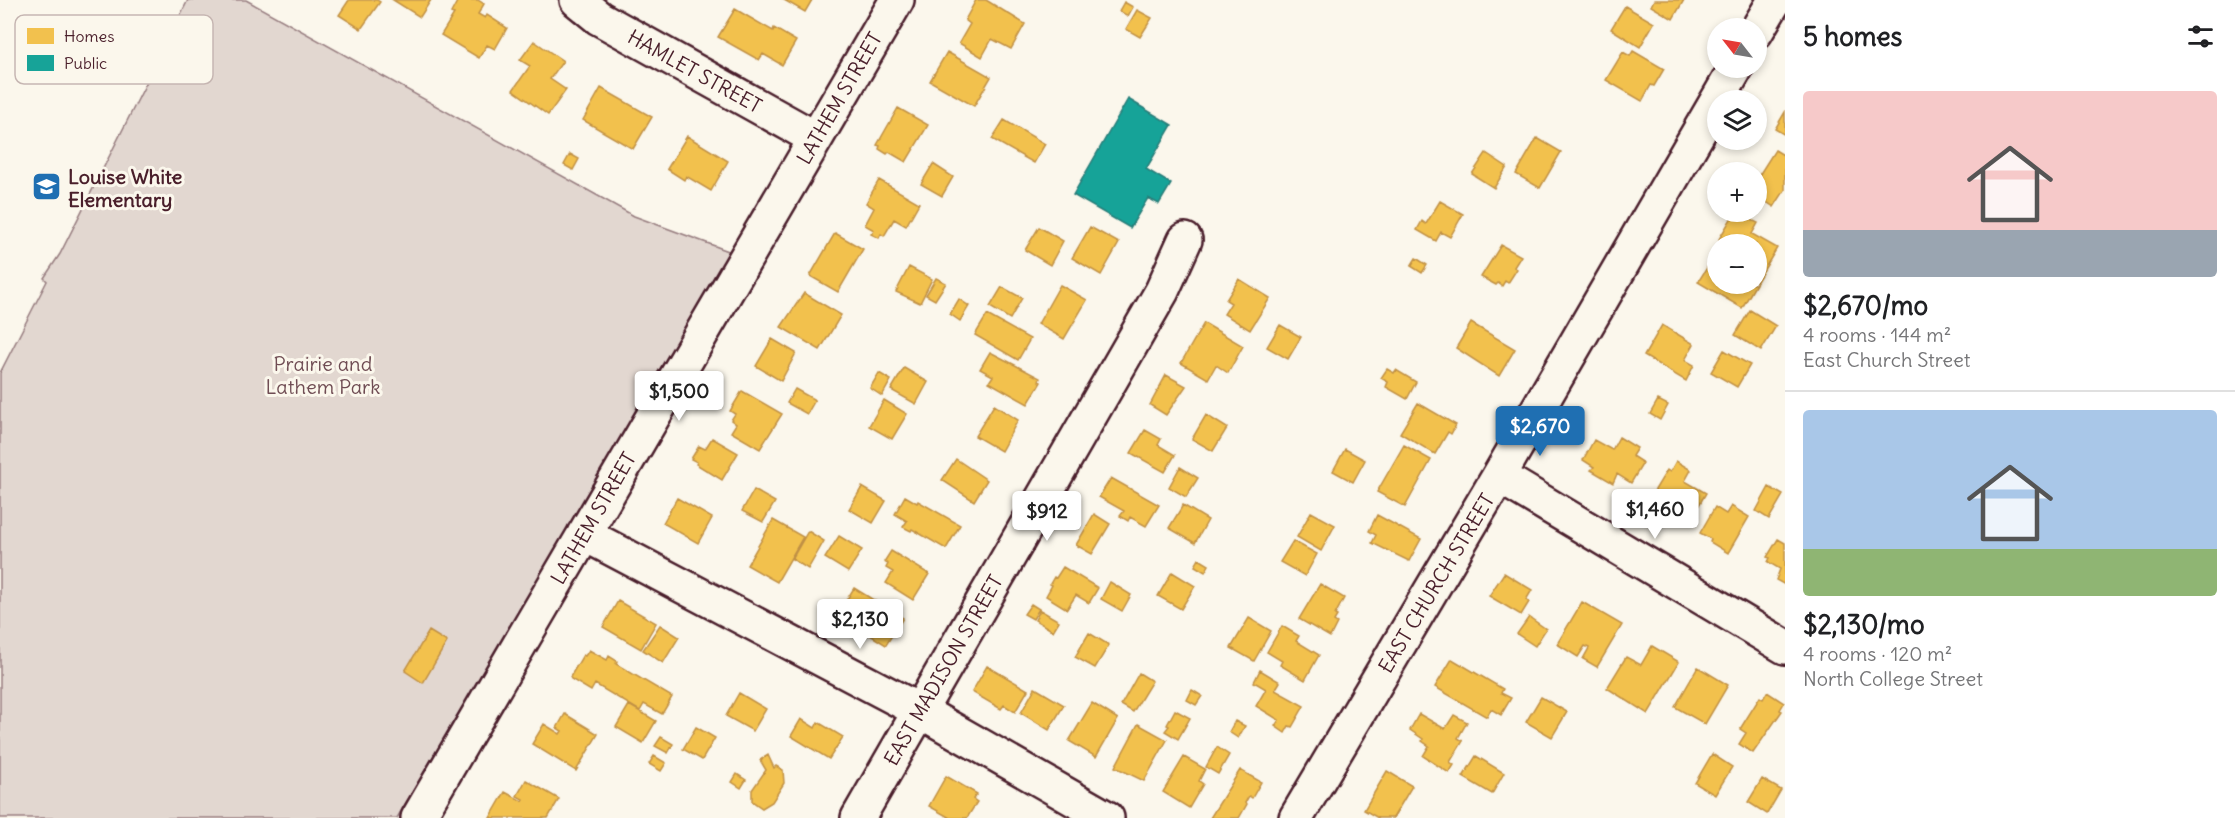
<!DOCTYPE html>
<meta charset="utf-8">
<style>
:root{--surface:#fff;--page:#f2f2f2;--text:#202124;--muted:#757577;--line:#e0e0e0;--accent:#1f6fb2}
body{margin:0;font-family:Delius,sans-serif;background:var(--page);color:var(--text);height:100vh;display:flex;flex-direction:column;font-size:22px;white-space:nowrap}
*{box-sizing:border-box;margin:0}
p{font-size:20px;color:var(--muted)}
.icon{flex:none;width:33px;height:33px;fill:none;stroke:currentColor;stroke-width:2;stroke-linecap:round;stroke-linejoin:round}
.map{position:relative;flex:1;overflow:hidden}
.drawer{display:flex;flex-direction:column;background:var(--surface);width:450px}
.drawer>*{flex:none}
.needle{width:39px;rotate:301deg}
.buttons{position:absolute;left:1707px;top:18px;display:grid;gap:12px}
.buttons a{display:grid;place-items:center;width:60px;height:60px;border-radius:50%;background:var(--surface);box-shadow:0 3px 9px #0003;font-size:30px}
.price{position:absolute;translate:-50% -51px;padding:0 14px;border-radius:6px;background:#fff;color:#222;font-size:20px;line-height:39px;filter:drop-shadow(0 2px 3px #0008)}
.price::after{content:'';position:absolute;left:50%;top:36px;width:18px;height:14px;margin-left:-9px;background:inherit;clip-path:polygon(0 0,100% 0,50% 100%)}
.price.current{background:var(--accent);color:#fff}
ul{padding:0;list-style:none}
li{display:grid;align-content:center;gap:12px;height:318px;padding:0 18px}
li+li{border-top:2px solid var(--line)}
li span{display:grid;place-items:center;height:186px;border-radius:6px;color:#555}
li>.icon{margin-inline-start:auto}
span .icon{width:108px;height:108px;fill:#fffc;stroke-width:1}
li b{font-size:26px}
h2{display:flex;justify-content:space-between;align-items:center;height:72px;padding:0 18px;font-size:26px}
main{display:flex;flex:1;min-height:0}
.map>svg:first-child{display:block}
.green{fill:#e2d7d0;stroke:#967b7e;stroke-width:1.5}
.homes{fill:#f2c14e;stroke:#c09044;stroke-width:1.5}
.public{fill:#17a398;stroke:#267b77;stroke-width:1.5}
.lines{fill:none;stroke-linecap:round;stroke-linejoin:round}
.minor-casing{stroke:#4a1f2b;stroke-width:38}
.minor{stroke:#fbf7ec;stroke-width:33}
.labels{text-anchor:middle;dominant-baseline:central;stroke-width:6;stroke-linejoin:round;paint-order:stroke}
.street-label{font-size:20px;fill:#4a1f2b;stroke:#fbf7ec}
.poi-label{font-size:20px;font-weight:bold;fill:#4a1f2b;stroke:#fbf7ec;text-anchor:start}
.park-label{font-size:20px;fill:#704d54;stroke:#fbf7ec}
.key{fill:#fbf7ec;stroke:#c6b6b2;stroke-width:1.5}
.key-label{font-size:16px;fill:#4a1f2b}
</style>
<main>
<div class="map">
<svg width="1785" height="818" viewBox="0 0 1785 818">
<rect width="100%" height="100%" fill="#fbf7ec"/>
<filter id="ink" filterUnits="userSpaceOnUse"><feTurbulence type="fractalNoise" baseFrequency=".0167" numOctaves="2"/><feDisplacementMap in="SourceGraphic" scale="12" xChannelSelector="R" yChannelSelector="G"/><feConvolveMatrix kernelMatrix="1 2 1 2 8 2 1 2 1" color-interpolation-filters="sRGB"/></filter>
<g filter="url(#ink)">
<!-- green -->
<path class="green" d="M188 0H246L634 216 731 252 397 818H0V373L47 281 44 278 60 254Z"/>
<!-- homes -->
<path class="homes" d="M349 0H377L380 2 361 29 339 15Z
M393 0H431L420 17Z
M458 0H478L484 4 478 14 485 18 487 15 507 28 495 49 487 45 479 58 441 35 454 14 451 13Z
M784 0H812L805 12Z
M976 0H986L1025 24 1011 49 992 39 982 57 959 43 970 24 965 20Z
M1654 0H1684L1673 19 1651 6Z
M1124 2 1133 7 1128 16 1119 11Z
M1625 6 1654 23 1640 47 1611 29Z
M735 9 773 31 774 28 796 41 782 65 763 54 759 60 718 37Z
M1137 10 1152 18 1140 37 1126 29Z
M534 41 563 61 550 79 566 90 548 115 513 90 530 66 520 60Z
M1633 51 1664 69 1654 86 1651 85 1642 101 1606 80 1623 52 1630 56Z
M947 52 991 77 974 106 930 81Z
M601 88 652 117 633 149 583 120Z
M898 108 928 125 906 162 889 152 887 154 879 149 880 146 877 145Z
M1785 112V135L1775 129Z
M1004 120 1045 144 1034 163 992 139Z
M687 136 728 161 711 191 686 176 684 180 667 169Z
M1537 138 1561 152 1540 188 1516 174Z
M1775 150 1785 156V190L1774 207 1756 195V180Z
M1486 153 1507 167 1494 188 1472 174Z
M570 154 579 159 573 170 564 165Z
M933 164 953 177 942 196 921 184Z
M879 180 919 203 906 226 894 219 884 236 881 234 879 238 871 234 874 230 865 225 874 208 866 203Z
M1440 201 1463 214 1450 237 1441 232 1436 241 1417 230 1422 221 1426 224Z
M1735 212 1758 223 1752 234 1777 248 1756 283V244H1721L1722 241 1719 239Z
M1039 227 1063 241 1050 265 1025 250Z
M1090 227 1119 243 1101 275 1072 258Z
M835 233 863 249 838 292 810 276Z
M1501 245 1521 256 1514 267 1517 269 1508 283 1505 281 1502 286 1498 283 1496 285 1481 277Z
M1718 250V284H1756L1742 308 1698 282Z
M1416 258 1427 265 1422 273 1411 266Z
M909 267 932 279 920 303 896 292Z
M936 278 946 283 935 300 926 295Z
M1239 279 1270 298 1250 330 1224 314 1231 303 1226 300Z
M1060 285 1087 300 1064 339 1038 324Z
M1002 287 1022 298 1010 319 990 307Z
M804 293 841 315 820 350 781 327Z
M959 299 969 306 960 321 950 314Z
M1750 310 1776 326 1761 351 1735 335Z
M987 315 1030 339 1018 360 975 335Z
M1204 323 1243 346 1228 373 1216 365 1208 379 1181 363Z
M1471 323 1515 349 1499 376 1456 348Z
M1280 325 1301 337 1288 359 1267 347Z
M1662 325 1694 344 1685 360 1694 365 1686 381 1644 356Z
M772 339 796 353 781 381 756 366Z
M1724 350 1750 365 1737 387 1711 372Z
M990 352 1040 378 1039 381 1041 382 1028 404 989 382 993 376 980 369Z
M904 368 928 382 916 404 891 390Z
M1387 369 1394 373 1396 370 1416 382 1407 399 1386 387 1388 382 1381 378Z
M879 373 891 380 882 396 870 388Z
M1166 375 1186 386 1166 415 1150 405Z
M795 389 815 400 807 414 787 403Z
M742 391 782 414 760 449 731 432 736 424 731 420 735 414 730 411Z
M884 400 907 414 892 439 869 426Z
M1658 400 1668 405 1660 420 1650 414Z
M1418 403 1456 425 1451 434 1448 432 1435 454 1400 433Z
M994 405 1018 420 1001 451 975 436Z
M1206 415 1227 428 1213 451 1192 439Z
M1145 430 1161 439 1158 445 1175 455 1165 472 1131 453Z
M1619 437 1637 448 1632 456 1643 463 1631 483 1617 474 1613 483 1591 470 1594 467 1583 460 1594 440 1612 450Z
M712 438 738 453 722 480 696 464 697 462 691 459 699 446 705 449Z
M1404 445 1431 460 1405 507 1377 492Z
M1345 449 1365 460 1353 482 1333 471Z
M956 459 987 480 974 501 942 480Z
M1676 461 1691 470 1685 481 1706 493 1688 524 1665 510 1664 513 1647 503 1667 470 1670 472Z
M1180 467 1198 478 1186 497 1169 487Z
M1111 478 1159 505 1146 526 1130 517 1128 521 1120 516 1124 511 1099 497Z
M862 487 886 501 873 523 849 509Z
M1769 487 1783 495 1769 519 1756 511Z
M754 490 775 502 763 522 742 511Z
M905 496 917 503 918 501 960 525 946 549 912 529 911 531 903 527 907 521 895 514Z
M677 498 712 518 698 543 663 523Z
M1183 505 1208 520 1195 543 1169 528Z
M1731 506 1749 517 1728 553 1710 542 1711 539 1700 533 1715 507 1726 514Z
M1311 512 1335 525 1321 551 1297 537Z
M1094 514 1110 524 1092 554 1076 545Z
M1377 515 1421 539 1409 561 1372 543 1376 535 1369 531Z
M773 520 803 537 777 582 747 565Z
M808 531 824 541 808 569 792 559Z
M839 536 862 550 848 572 825 558Z
M1778 539 1785 543V585L1776 580 1780 569 1768 562 1770 558 1767 557Z
M1293 541 1317 554 1305 576 1280 562Z
M891 551 929 574 913 600 886 583 893 572 886 568 888 564 884 562Z
M1199 559 1209 565 1205 572 1195 566Z
M1063 567 1098 588 1089 603 1076 595 1067 609 1046 596 1052 585 1050 584 1054 577 1056 578Z
M1172 572 1195 586 1181 609 1158 596Z
M1504 573 1532 590 1526 600 1529 602 1521 615 1489 596Z
M1110 582 1131 595 1122 611 1101 599Z
M1320 584 1344 598 1335 615 1337 616 1334 621 1337 623 1330 637 1299 619Z
M854 588 903 618 886 645 867 633 866 636 847 625 849 622 837 615Z
M618 601 656 623 641 649 603 627Z
M1582 602 1622 625 1597 667 1583 659 1589 648 1585 646 1578 657 1557 644Z
M1031 604 1039 609 1033 619 1024 614Z
M1040 610 1059 621 1053 631 1035 620Z
M1529 617 1546 629 1535 646 1517 634Z
M1249 618 1271 631 1254 661 1231 648Z
M660 625 679 637 663 663 643 650Z
M1282 626 1299 636 1296 641 1319 655 1305 680 1280 665 1282 661 1267 652Z
M429 631 447 642 423 683 405 671Z
M1089 633 1109 645 1095 668 1075 657Z
M1652 646 1679 662 1648 714 1607 688 1626 657 1641 665Z
M589 650 607 660 609 656 617 661 616 664 672 697 662 714 644 704 640 711 595 684 591 691 571 679 570 677 583 655 585 656Z
M1452 659 1503 689 1501 693 1511 698 1501 715 1491 709 1487 717 1435 687Z
M987 666 1028 690 1015 712 1004 705 1001 709 972 692Z
M1698 667 1728 685 1705 724 1675 707Z
M1260 670 1280 682 1275 690 1304 706 1292 727 1289 726 1285 733 1275 726 1279 720 1256 706 1266 689 1254 682Z
M1139 673 1152 681 1133 712 1121 705Z
M1035 688 1064 705 1049 730 1021 713Z
M1192 690 1202 696 1196 705 1187 700Z
M1767 692 1784 703 1780 710 1782 711 1753 753 1739 744 1746 733 1740 729 1760 697 1763 699Z
M739 693 766 709 753 731 726 716Z
M1541 697 1567 712 1552 737 1526 722Z
M1092 703 1118 719 1096 757 1069 741Z
M629 705 656 721 643 743 616 727Z
M1175 710 1190 718 1178 739 1165 731 1169 726 1167 725Z
M565 714 598 734 576 771 532 744 544 724 560 734 562 731 557 728Z
M1419 714 1445 729 1454 715 1467 722 1458 738 1463 741 1450 762 1454 765 1449 773 1423 756 1429 746 1422 741 1423 739 1410 730Z
M801 719 815 728 818 722 843 737 829 759 791 736Z
M1235 721 1245 726 1238 738 1229 732Z
M1138 724 1167 740 1144 781 1115 767Z
M696 727 715 738 702 760 683 749Z
M661 737 673 744 668 753 655 746Z
M1217 747 1229 755 1218 774 1206 767Z
M1712 754 1732 767 1715 795 1695 783Z
M768 755 774 768 776 766 783 770 784 783 772 802 762 808 752 801V790L766 770 760 760Z
M654 756 666 763 661 771 649 764Z
M1476 756 1504 773 1492 794 1463 777Z
M1184 757 1205 769 1199 781 1203 784 1189 808 1163 792Z
M1240 770 1261 782 1252 798 1249 796 1245 803 1247 804 1239 818H1210Z
M1387 771 1412 786 1393 818H1378L1364 810Z
M737 774 746 780 741 788 732 782Z
M946 776 977 794 973 799 977 802 967 818H950L929 806Z
M1762 779 1781 790 1767 814 1748 802Z
M526 780 559 799 548 818H490L505 792 522 801 523 799 517 796Z"/>
<!-- public -->
<path class="public" d="M1128 99 1172 125 1146 169 1171 184 1159 204 1148 198 1130 228 1073 195Z"/>
<g class="lines">
<defs>
<path id="minor" d="M577 0 599 18 815 138
M1756 32 1775 0
M1499 476 1785 647
M584 534 920 711 1107 818
M418 818 897 0
M858 818 1162 291 1185 240
M1296 818 1499 476 1736 68"/>
</defs>
<!-- minor casing -->
<use href="#minor" class="minor-casing"/>
<!-- minor -->
<use href="#minor" class="minor"/>
</g>
</g>
<!-- icons -->
<defs>
<symbol id="school-square" viewBox="-11 -11 22 22"><rect x="-9" y="-9" width="18" height="18" rx="4" fill="#1f6fb2" stroke="#fbf7ec"/><path d="M0-5L7-2L0 1L-7-2ZM-4 1L0 2.5L4 1V4Q0 6-4 4Z" fill="#fff"/></symbol>
</defs>
<g fill-rule="evenodd">
<use href="#school-square" x="30" y="170" width="33" height="33"/>
</g>
<g class="labels">
<!-- street labels -->
<g class="street-label">
<text transform="translate(695 71) rotate(29)">HAMLET STREET</text>
<text transform="translate(839 98) rotate(-60)">LATHEM STREET</text>
<text transform="translate(593 518) rotate(-60)">LATHEM STREET</text>
<text transform="translate(1436 583) rotate(-59)">EAST CHURCH STREET</text>
<text transform="translate(943 670) rotate(-60)">EAST MADISON STREET</text>
</g>
<!-- poi labels -->
<g class="poi-label">
<text x="68" y="176">Louise White<tspan x="68" dy="23">Elementary</tspan></text>
</g>
<!-- park labels -->
<g class="park-label">
<text x="323" y="363">Prairie and<tspan x="323" dy="23">Lathem Park</tspan></text>
</g>
</g>
<!-- legend -->
<rect x="15" y="15" width="198" height="69" rx="9" class="key"/>
<rect x="27" y="28" width="27" height="16" fill="#f2c14e"/>
<rect x="27" y="55" width="27" height="16" fill="#17a398"/>
<g class="key-label">
<text x="64" y="42">Homes</text>
<text x="64" y="69">Public</text>
</g>
</svg>
<div class="buttons">
<a><svg class="needle" viewBox="-14 -14 28 28"><path d="M0-13l5 13h-10z" fill="#e53935"/><path d="M0 13l5-13h-10z" fill="#757577"/></svg></a>
<a><svg class="icon" aria-label="layers" viewBox="0 0 24 24"><path d="M12 4l9 5-9 5-9-5zM3 14l9 5 9-5"/></svg></a>
<a>+</a>
<a>−</a>
</div>
<b class="price" style="left:679px;top:422px">$1,500</b>
<b class="price current" style="left:1540px;top:457px">$2,670</b>
<b class="price" style="left:1655px;top:540px">$1,460</b>
<b class="price" style="left:1047px;top:542px">$912</b>
<b class="price" style="left:860px;top:650px">$2,130</b>
</div>
<section class="drawer">
<h2>5 homes<svg class="icon" aria-label="filters" viewBox="0 0 24 24"><path d="M4 7h16M4 17h16"/><circle cx="9" cy="7" r="2"/><circle cx="15" cy="17" r="2"/></svg></h2>
<ul>
<li><span style="background:linear-gradient(#f6c9c9 75%,#9aa5b1 0)"><svg class="icon" aria-label="home" viewBox="0 0 24 24"><path d="M3 11l9-7 9 7M6 9v11h12V9"/></svg></span><div><b>$2,670/mo</b><p>4 rooms · 144 m²</p><p>East Church Street</p></div></li>
<li><span style="background:linear-gradient(#a9c7e8 75%,#8fb573 0)"><svg class="icon" aria-label="home" viewBox="0 0 24 24"><path d="M3 11l9-7 9 7M6 9v11h12V9"/></svg></span><div><b>$2,130/mo</b><p>4 rooms · 120 m²</p><p>North College Street</p></div></li>
</ul>
</section>
</main>
